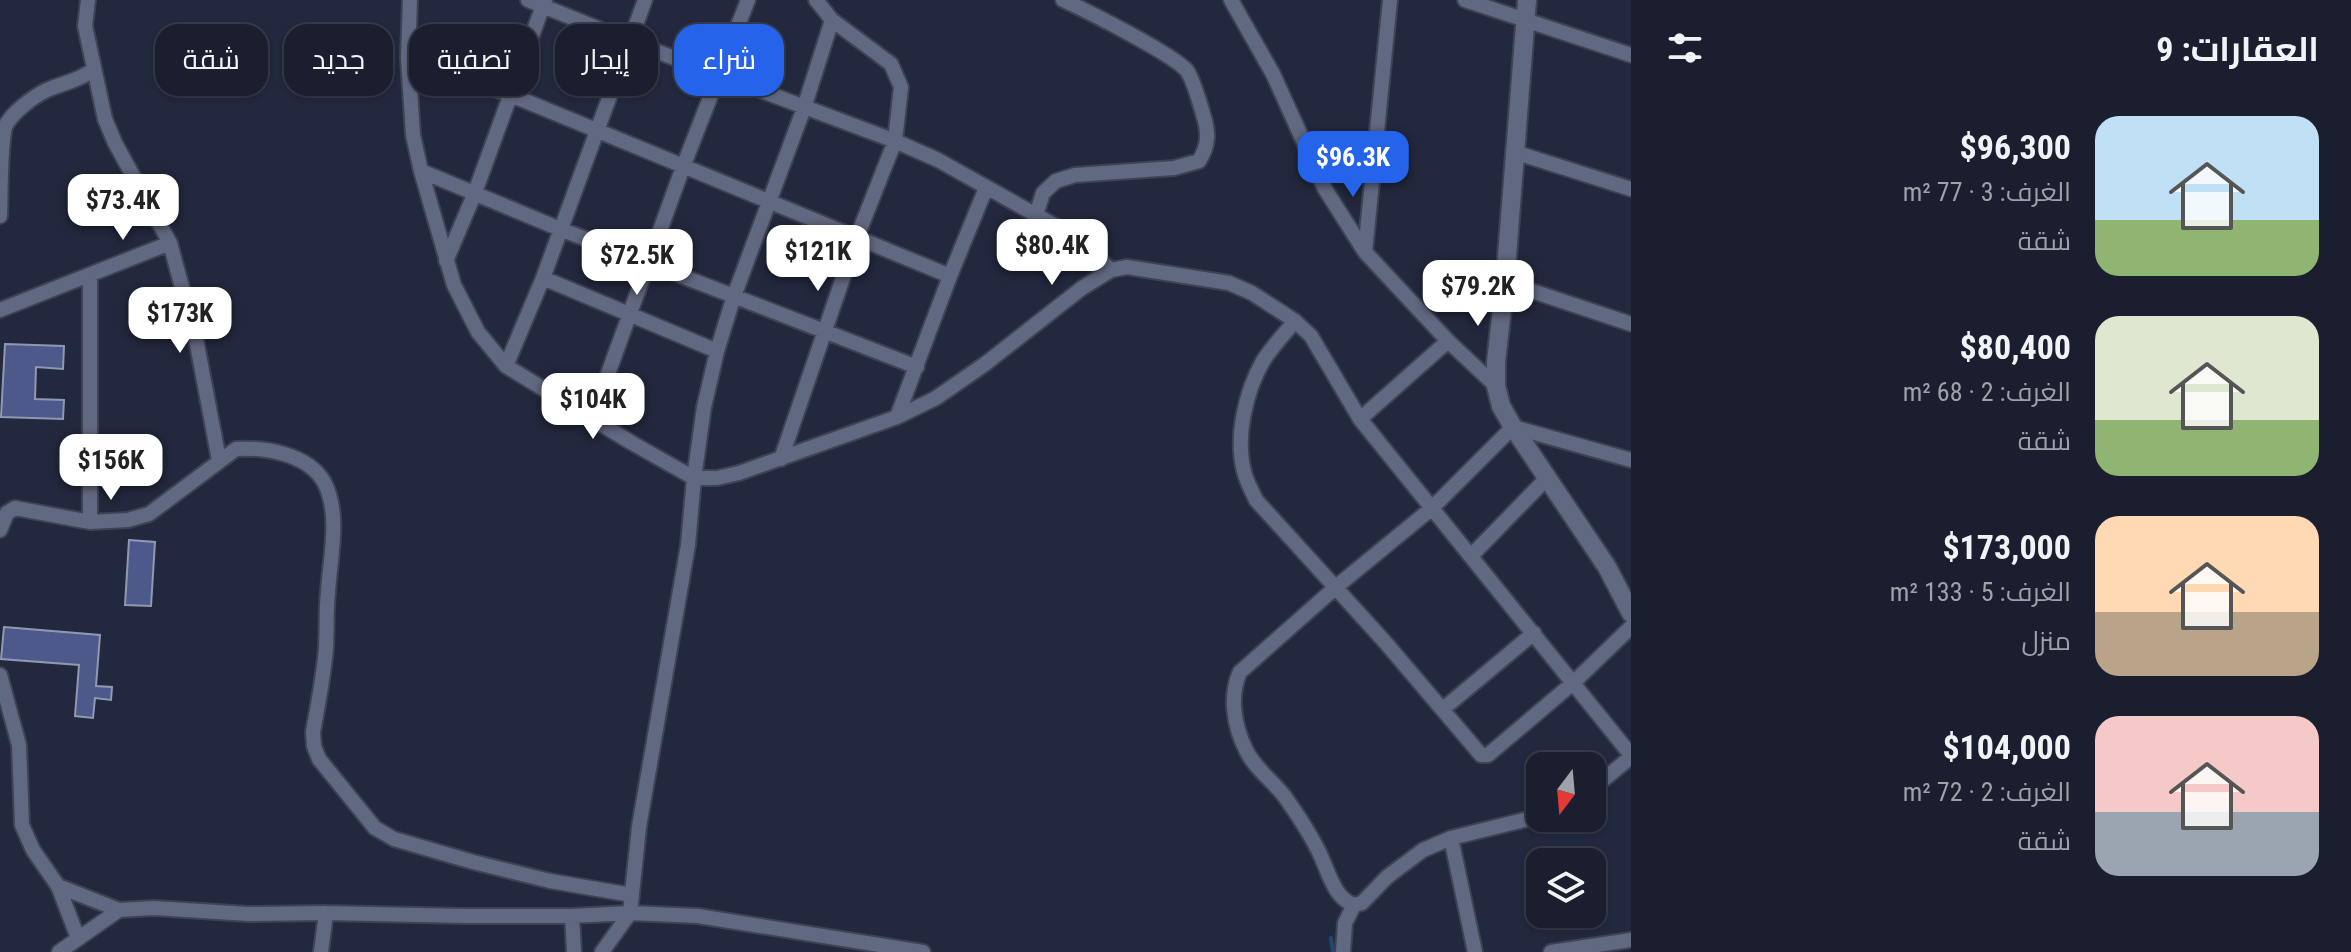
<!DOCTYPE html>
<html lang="ar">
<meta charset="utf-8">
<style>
:root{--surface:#1a1e2e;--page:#232736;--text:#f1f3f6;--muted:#9fa2aa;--line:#383c4a;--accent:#2563eb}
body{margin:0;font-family:"Roboto Condensed",Cairo,sans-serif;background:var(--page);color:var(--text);direction:rtl;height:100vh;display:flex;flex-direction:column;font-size:30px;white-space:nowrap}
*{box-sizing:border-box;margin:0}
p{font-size:26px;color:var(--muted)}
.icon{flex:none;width:44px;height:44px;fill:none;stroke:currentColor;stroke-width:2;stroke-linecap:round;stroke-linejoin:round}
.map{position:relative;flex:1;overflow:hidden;direction:ltr}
.panel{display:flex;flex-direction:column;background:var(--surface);width:720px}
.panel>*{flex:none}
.hud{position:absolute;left:24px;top:24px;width:760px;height:72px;direction:rtl;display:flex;gap:16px}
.needle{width:52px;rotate:196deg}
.controls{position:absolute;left:1526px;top:752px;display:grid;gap:16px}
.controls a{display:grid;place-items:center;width:80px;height:80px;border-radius:16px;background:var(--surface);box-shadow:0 2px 6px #0004,0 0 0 2px var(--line);font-size:40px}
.price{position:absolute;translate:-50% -68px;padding:0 18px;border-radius:16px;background:#fff;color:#222;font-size:26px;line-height:52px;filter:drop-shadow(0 2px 4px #0008)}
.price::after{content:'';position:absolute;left:50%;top:48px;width:24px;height:18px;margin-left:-12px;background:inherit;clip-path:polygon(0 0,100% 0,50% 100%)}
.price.current{background:var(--accent);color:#fff}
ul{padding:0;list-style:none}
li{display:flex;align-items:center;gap:24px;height:200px;padding:0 32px}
li span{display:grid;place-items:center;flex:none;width:224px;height:160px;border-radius:24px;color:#555}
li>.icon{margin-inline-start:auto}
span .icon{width:96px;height:96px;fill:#fffc;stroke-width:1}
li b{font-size:34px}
h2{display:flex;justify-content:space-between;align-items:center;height:96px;padding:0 32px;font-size:34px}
.tag{padding:0 28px;border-radius:24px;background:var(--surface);box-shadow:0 2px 6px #0004,0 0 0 2px var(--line);font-size:28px;line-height:72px}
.tag.current{background:var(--accent);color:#fff}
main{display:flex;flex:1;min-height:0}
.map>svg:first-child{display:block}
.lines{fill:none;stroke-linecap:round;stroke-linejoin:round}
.stream{stroke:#20496f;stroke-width:4}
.building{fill:#4d598a;stroke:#9098b2;stroke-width:2}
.minor-casing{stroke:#3e4253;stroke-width:18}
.tertiary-casing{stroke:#3e4253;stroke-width:22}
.minor{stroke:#616881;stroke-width:14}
.tertiary{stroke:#616881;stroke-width:18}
</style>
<main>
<section class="panel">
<h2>العقارات: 9<svg class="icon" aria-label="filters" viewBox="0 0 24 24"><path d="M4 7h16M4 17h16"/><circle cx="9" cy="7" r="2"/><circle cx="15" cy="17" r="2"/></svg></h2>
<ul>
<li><span style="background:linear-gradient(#bfe0f5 65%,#8fb573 0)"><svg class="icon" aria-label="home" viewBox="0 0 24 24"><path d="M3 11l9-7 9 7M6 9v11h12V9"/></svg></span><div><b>$96,300</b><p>الغرف: 3 · 77 m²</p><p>شقة</p></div></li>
<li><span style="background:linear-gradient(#dfe7d0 65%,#8fb573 0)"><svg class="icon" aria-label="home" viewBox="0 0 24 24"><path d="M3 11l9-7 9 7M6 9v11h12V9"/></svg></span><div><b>$80,400</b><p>الغرف: 2 · 68 m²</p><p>شقة</p></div></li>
<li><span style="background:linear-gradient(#ffd9b3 60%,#b9a48a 0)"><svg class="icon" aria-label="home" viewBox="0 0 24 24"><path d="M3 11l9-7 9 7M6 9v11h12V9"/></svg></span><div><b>$173,000</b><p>الغرف: 5 · 133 m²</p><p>منزل</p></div></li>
<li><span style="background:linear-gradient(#f6c9c9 60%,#9aa5b1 0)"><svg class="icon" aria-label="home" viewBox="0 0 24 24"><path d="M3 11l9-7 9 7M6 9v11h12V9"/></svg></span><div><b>$104,000</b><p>الغرف: 2 · 72 m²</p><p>شقة</p></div></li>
</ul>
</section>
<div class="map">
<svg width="1631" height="952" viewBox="0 0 1631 952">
<rect width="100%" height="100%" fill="#22283d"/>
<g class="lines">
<!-- stream -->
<path class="stream" d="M1331 938 1333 952"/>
</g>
<!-- building -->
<path class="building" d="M5 344 64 346 63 369 36 367 35 399 64 400 63 419 1 417Z
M129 540 155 542 151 606 125 605Z
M4 627 100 635 96 686 112 687 111 700 95 698 93 718 75 716 79 665 1 659Z"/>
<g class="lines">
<defs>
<path id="minor" d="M88 0 85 26 105 119 115 143 170 243 196 339 219 460
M410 0 408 58 413 135 421 171 454 285 478 332 506 366 632 443 694 478 688 545 639 827 630 913 602 952
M528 0 629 41 895 141 938 160 1070 234 1111 270
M1231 0 1273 74 1325 189 1365 252 1448 341 1496 386
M1465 0 1631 55
M832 20 804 108 734 296 717 351 704 407 694 478H717L739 473 897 417 936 398 985 364 1082 288 1111 270 1127 267 1229 283 1252 293 1295 321 1311 336 1360 419
M408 58 511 95 950 276
M1514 152 1631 189
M421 171 560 229 917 367
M1036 215 1043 193 1056 181 1075 175 1174 168 1199 161C1209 145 1209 132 1203 114 1199 100 1195 85 1188 72 1177 56 1085 10 1063 0
M0 216C1 191 0 149 5 127 11 113 34 96 47 90 65 82 76 82 93 70
M1365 252 1390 0
M446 261 474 195 545 0
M90 275V522
M543 278 717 351
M1505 282 1631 324
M0 310 170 243
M1295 321C1284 334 1272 347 1263 361 1246 391 1235 436 1244 471 1246 481 1252 491 1256 500L1385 642 1481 755H1488L1573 683 1631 627
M1448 341 1360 419 1631 755
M506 366 543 278 645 0
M897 417 950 276 986 188
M592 418 683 167 748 0
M781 459 857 237 895 141 901 87 891 64 832 20 816 0
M0 530 7 513 15 508 90 522 128 520 149 514 236 449C265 447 308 454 324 482 341 514 330 558 328 592 326 610 327 628 326 647 324 675 318 704 313 732L314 746 319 759 375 828 394 839 473 862 550 881 632 895
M1472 555 1548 477
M0 675 19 745 22 825 33 850 58 886 78 938
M1443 709 1534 633
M1592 789 1631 757
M1451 838 1475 952
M58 886 119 910 154 908 248 914 326 913 465 916H572L630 913 698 916 923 952
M1354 905C1333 898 1328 869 1318 850 1309 832 1297 814 1285 797 1273 781 1255 769 1246 750 1234 726 1229 696 1240 672L1336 587 1432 508 1513 427 1631 460
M572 916 574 952
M59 952 119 910
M321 952 326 913
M1343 952 1345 923 1354 905 1362 903 1387 877 1423 850 1451 838 1540 816
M1551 952 1631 940"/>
<path id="tertiary" d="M1527 0 1505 282 1496 362V386L1501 406 1513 427 1607 567 1631 613"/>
</defs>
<!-- minor casing -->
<use href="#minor" class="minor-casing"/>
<!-- tertiary casing -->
<use href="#tertiary" class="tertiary-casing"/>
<!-- minor -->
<use href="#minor" class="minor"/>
<!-- tertiary -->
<use href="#tertiary" class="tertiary"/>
</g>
</svg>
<div class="controls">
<a><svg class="needle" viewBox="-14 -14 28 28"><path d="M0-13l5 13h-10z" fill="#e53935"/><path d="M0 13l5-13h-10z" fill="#9fa2aa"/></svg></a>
<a><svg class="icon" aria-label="layers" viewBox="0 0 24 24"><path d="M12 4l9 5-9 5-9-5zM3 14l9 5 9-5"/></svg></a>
</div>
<b class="price current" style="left:1353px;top:199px">$96.3K</b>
<b class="price" style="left:123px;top:242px">$73.4K</b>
<b class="price" style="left:1052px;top:287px">$80.4K</b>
<b class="price" style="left:818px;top:293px">$121K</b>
<b class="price" style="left:637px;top:297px">$72.5K</b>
<b class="price" style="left:1478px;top:328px">$79.2K</b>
<b class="price" style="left:180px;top:355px">$173K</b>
<b class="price" style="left:593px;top:441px">$104K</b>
<b class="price" style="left:111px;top:502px">$156K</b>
<div class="hud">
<a class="tag current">شراء</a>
<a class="tag">إيجار</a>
<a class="tag">تصفية</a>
<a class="tag">جديد</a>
<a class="tag">شقة</a>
</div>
</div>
</main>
